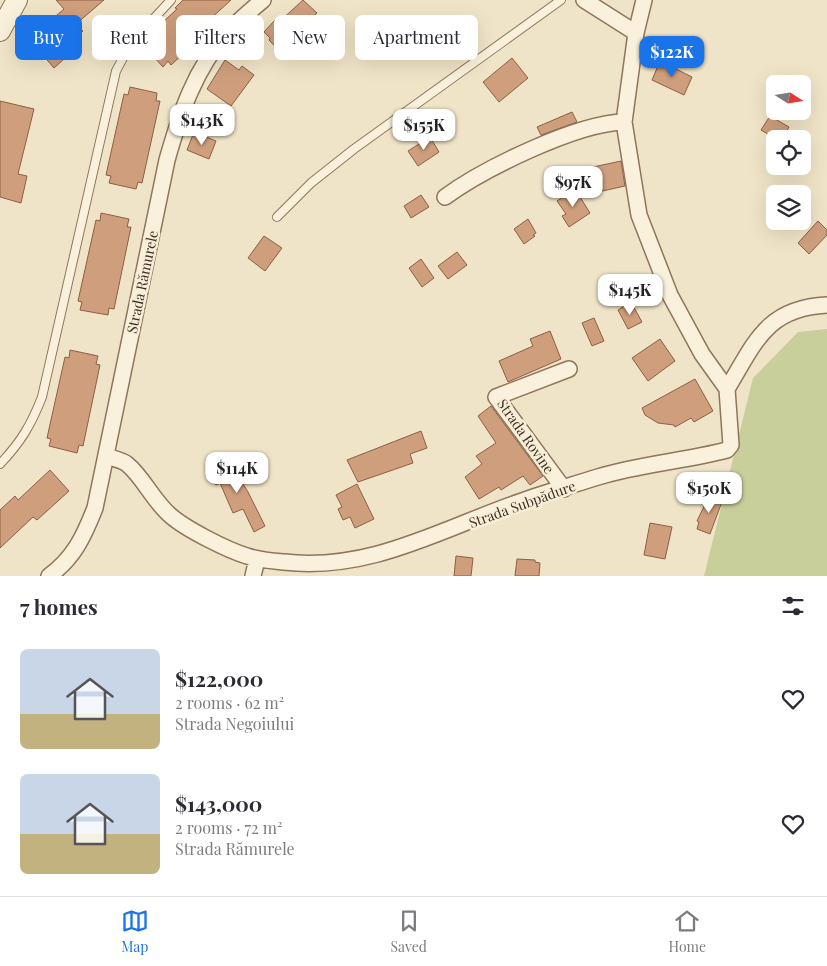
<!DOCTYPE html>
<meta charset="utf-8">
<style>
:root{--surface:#fff;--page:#f2f2f3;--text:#2b2b33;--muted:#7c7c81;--line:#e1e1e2;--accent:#1a73e8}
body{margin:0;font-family:"Playfair Display",serif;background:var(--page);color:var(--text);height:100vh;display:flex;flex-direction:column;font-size:19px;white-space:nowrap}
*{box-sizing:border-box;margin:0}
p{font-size:16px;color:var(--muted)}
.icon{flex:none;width:28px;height:28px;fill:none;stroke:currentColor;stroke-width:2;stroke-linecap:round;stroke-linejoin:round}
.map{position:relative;height:576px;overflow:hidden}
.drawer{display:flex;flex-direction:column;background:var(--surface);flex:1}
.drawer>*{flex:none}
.top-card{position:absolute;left:15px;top:15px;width:500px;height:45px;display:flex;gap:10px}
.needle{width:32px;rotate:102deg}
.fabs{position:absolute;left:766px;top:75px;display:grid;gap:10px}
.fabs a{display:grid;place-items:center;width:45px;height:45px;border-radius:8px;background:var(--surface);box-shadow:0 5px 20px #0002;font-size:25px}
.price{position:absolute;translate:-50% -42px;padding:0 11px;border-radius:10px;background:#fff;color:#222;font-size:16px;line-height:32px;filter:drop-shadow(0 1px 2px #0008)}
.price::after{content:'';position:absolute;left:50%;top:30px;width:15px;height:11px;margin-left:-8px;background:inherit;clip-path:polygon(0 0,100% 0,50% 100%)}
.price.active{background:var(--accent);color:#fff}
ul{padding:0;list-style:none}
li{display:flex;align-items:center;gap:15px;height:125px;padding:0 20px}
li span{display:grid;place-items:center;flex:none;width:140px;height:100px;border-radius:8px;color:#555}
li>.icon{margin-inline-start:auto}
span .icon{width:60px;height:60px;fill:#fffc;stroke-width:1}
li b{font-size:21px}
h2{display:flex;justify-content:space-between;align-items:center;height:60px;padding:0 20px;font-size:21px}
.pill{padding:0 18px;border-radius:8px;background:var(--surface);box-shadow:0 5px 20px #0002;font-size:18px;line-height:45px}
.pill.active{background:var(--accent);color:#fff}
.dock{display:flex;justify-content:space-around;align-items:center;height:70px;border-top:1px solid var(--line);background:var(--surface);font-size:14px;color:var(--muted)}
.dock a{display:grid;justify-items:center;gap:2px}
.dock .active{color:var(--accent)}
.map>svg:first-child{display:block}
.green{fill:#c9cf9b}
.building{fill:#cf9f7d;stroke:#8d5f41}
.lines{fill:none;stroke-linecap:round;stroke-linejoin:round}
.service-casing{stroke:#8d765c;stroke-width:10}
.minor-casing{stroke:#8d765c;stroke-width:18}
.tertiary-casing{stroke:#8d765c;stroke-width:22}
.service{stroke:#faf1dc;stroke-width:8}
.minor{stroke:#faf1dc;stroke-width:15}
.tertiary{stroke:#faf1dc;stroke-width:20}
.labels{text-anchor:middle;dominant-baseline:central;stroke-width:5;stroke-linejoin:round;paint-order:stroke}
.street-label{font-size:14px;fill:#3d2e20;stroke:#f7eed8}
</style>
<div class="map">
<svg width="827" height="576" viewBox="0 0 827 576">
<rect width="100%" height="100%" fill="#f0e4c8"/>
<!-- green -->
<path class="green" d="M827 329V576H704L753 378 798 332Z"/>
<!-- building -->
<path class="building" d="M56 0H104L76 24 83 31 66 45 72 52 54 68 29 39 64 9Z
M183 0H231L197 31 199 33 193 39 196 42 171 65 168 61 163 67 144 46 149 41 146 38 177 9 175 8Z
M303 0 317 13 291 37 301 47 288 60 269 40 270 38 264 32 275 20 278 23Z
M512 58 528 78 499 102 483 82Z
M225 60 239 70 242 66 254 75 231 106 207 89Z
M660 61 692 77 684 95 652 80Z
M130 87 157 93 156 101H160L142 183 138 182 136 189 109 183 111 176 106 175 124 94 128 95Z
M0 101 34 109 18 174 27 176 21 203 0 197Z
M572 112 577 122 541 135 537 127Z
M770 116 789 127 782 139H776L761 130Z
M194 132 216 141 209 159 187 150Z
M430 137 439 152 418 166 408 151Z
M621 161 625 186 598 192 593 167Z
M575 189 590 213 569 227 562 216 566 214 557 201Z
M421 195 429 207 411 218 404 206Z
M101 213 129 219 127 227H131L114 309 109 308 108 315 80 310 82 302 78 301 96 220 100 221Z
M528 219 536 233 533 235 535 236 524 244 514 229Z
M818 221 827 230V235L809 254 798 243Z
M264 236 282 248 265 271 248 258Z
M457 252 467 265 448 279 438 266Z
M421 259 434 278 422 287 409 268Z
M631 302 642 322 628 329 618 310Z
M594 318 604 341 592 346 582 323Z
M550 331 561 359 508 382 499 361 533 346 530 339Z
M660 339 675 361 648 381 632 358Z
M70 350 98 356 96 364 100 365 83 446 79 445 77 453 49 446 51 439 47 438 65 357 69 358Z
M695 379 713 411 694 422 691 418 675 427 674 425 658 423 645 415 642 408Z
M491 406 543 476 530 485 523 476 501 490 499 487 479 499 465 477 482 464 476 456 496 443 478 416Z
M421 431 427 448 410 454 413 463 358 482 347 460Z
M229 461 248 492 265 526 254 532 243 509 233 513 220 483 216 485 209 473Z
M50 470 69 491 37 520 33 517 0 548V510L15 496 18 500Z
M357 484 374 519 355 528 350 517 343 520 338 509 342 507 336 495Z
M710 494 723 499 710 534 697 529 699 522 697 521Z
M650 523 672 527 665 559 644 555Z
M456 556 473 558 471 576H454Z
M517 559 535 560V562L540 563 539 576H515Z"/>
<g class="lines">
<defs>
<path id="service" d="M277 217 311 183 354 149 561 0
M0 464C21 442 31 425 42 397L116 71 131 43 171 0"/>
<path id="minor" d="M584 0 636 33
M644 0 636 33 624 122 639 215 670 295 702 354 727 389
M445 197C483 169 577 123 624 122
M727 389C755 343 766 308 827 305
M106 456C112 458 122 460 127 464 144 478 153 501 171 516 186 529 227 550 247 556 259 560 272 561 284 562 371 572 443 528 522 501 547 492 573 485 598 477 640 464 685 461 727 450L731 445 727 389
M564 489 496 397 569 369
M49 576C74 558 84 536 95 508L167 160C180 114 195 68 228 32 239 20 251 10 263 0
M253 576 257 559"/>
<path id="tertiary" d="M0 31 17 0"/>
</defs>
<!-- service casing -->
<use href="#service" class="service-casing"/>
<!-- minor casing -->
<use href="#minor" class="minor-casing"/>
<!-- tertiary casing -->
<use href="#tertiary" class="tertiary-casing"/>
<!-- service -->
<use href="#service" class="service"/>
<!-- minor -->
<use href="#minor" class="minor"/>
<!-- tertiary -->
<use href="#tertiary" class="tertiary"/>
</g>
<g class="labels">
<!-- street labels -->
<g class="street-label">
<text transform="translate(142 282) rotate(-78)">Strada Rămurele</text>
<text transform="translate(526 436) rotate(55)">Strada Rovine</text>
<text transform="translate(522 504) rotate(-20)">Strada Subpădure</text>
</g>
</g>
</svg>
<div class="fabs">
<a><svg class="needle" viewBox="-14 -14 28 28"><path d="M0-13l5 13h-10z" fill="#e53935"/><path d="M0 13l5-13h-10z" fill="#7c7c81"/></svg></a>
<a><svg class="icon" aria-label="locate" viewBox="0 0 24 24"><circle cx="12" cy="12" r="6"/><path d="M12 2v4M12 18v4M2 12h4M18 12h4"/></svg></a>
<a><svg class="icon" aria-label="layers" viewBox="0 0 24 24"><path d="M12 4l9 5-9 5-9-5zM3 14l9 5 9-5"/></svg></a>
</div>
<b class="price active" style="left:672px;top:78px">$122K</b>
<b class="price" style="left:202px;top:146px">$143K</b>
<b class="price" style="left:424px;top:151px">$155K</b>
<b class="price" style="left:573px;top:208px">$97K</b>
<b class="price" style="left:630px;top:316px">$145K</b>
<b class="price" style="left:237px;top:494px">$114K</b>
<b class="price" style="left:709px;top:514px">$150K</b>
<div class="top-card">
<a class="pill active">Buy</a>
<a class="pill">Rent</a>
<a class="pill">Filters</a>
<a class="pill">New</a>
<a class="pill">Apartment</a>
</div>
</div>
<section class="drawer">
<h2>7 homes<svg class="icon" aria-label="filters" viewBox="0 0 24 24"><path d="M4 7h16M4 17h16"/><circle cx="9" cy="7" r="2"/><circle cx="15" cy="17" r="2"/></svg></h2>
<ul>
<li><span style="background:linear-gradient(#c9d6e8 65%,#c2b280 0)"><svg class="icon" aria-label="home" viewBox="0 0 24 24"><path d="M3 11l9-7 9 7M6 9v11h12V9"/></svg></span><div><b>$122,000</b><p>2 rooms · 62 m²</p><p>Strada Negoiului</p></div><svg class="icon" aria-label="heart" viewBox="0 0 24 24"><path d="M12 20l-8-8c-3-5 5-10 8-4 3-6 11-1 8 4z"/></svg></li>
<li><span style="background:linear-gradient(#c9d6e8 60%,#c2b280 0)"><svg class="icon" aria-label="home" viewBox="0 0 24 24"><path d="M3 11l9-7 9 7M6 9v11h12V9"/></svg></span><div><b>$143,000</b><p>2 rooms · 72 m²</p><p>Strada Rămurele</p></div><svg class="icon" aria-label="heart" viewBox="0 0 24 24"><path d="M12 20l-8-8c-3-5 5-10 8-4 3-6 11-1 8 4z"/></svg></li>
</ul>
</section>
<nav class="dock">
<a class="active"><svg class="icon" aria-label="map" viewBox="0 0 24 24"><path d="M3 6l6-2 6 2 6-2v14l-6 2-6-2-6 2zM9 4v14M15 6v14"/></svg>Map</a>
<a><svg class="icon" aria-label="saved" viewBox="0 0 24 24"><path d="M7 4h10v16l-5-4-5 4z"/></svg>Saved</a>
<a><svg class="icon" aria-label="home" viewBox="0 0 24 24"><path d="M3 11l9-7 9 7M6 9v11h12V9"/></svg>Home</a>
</nav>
